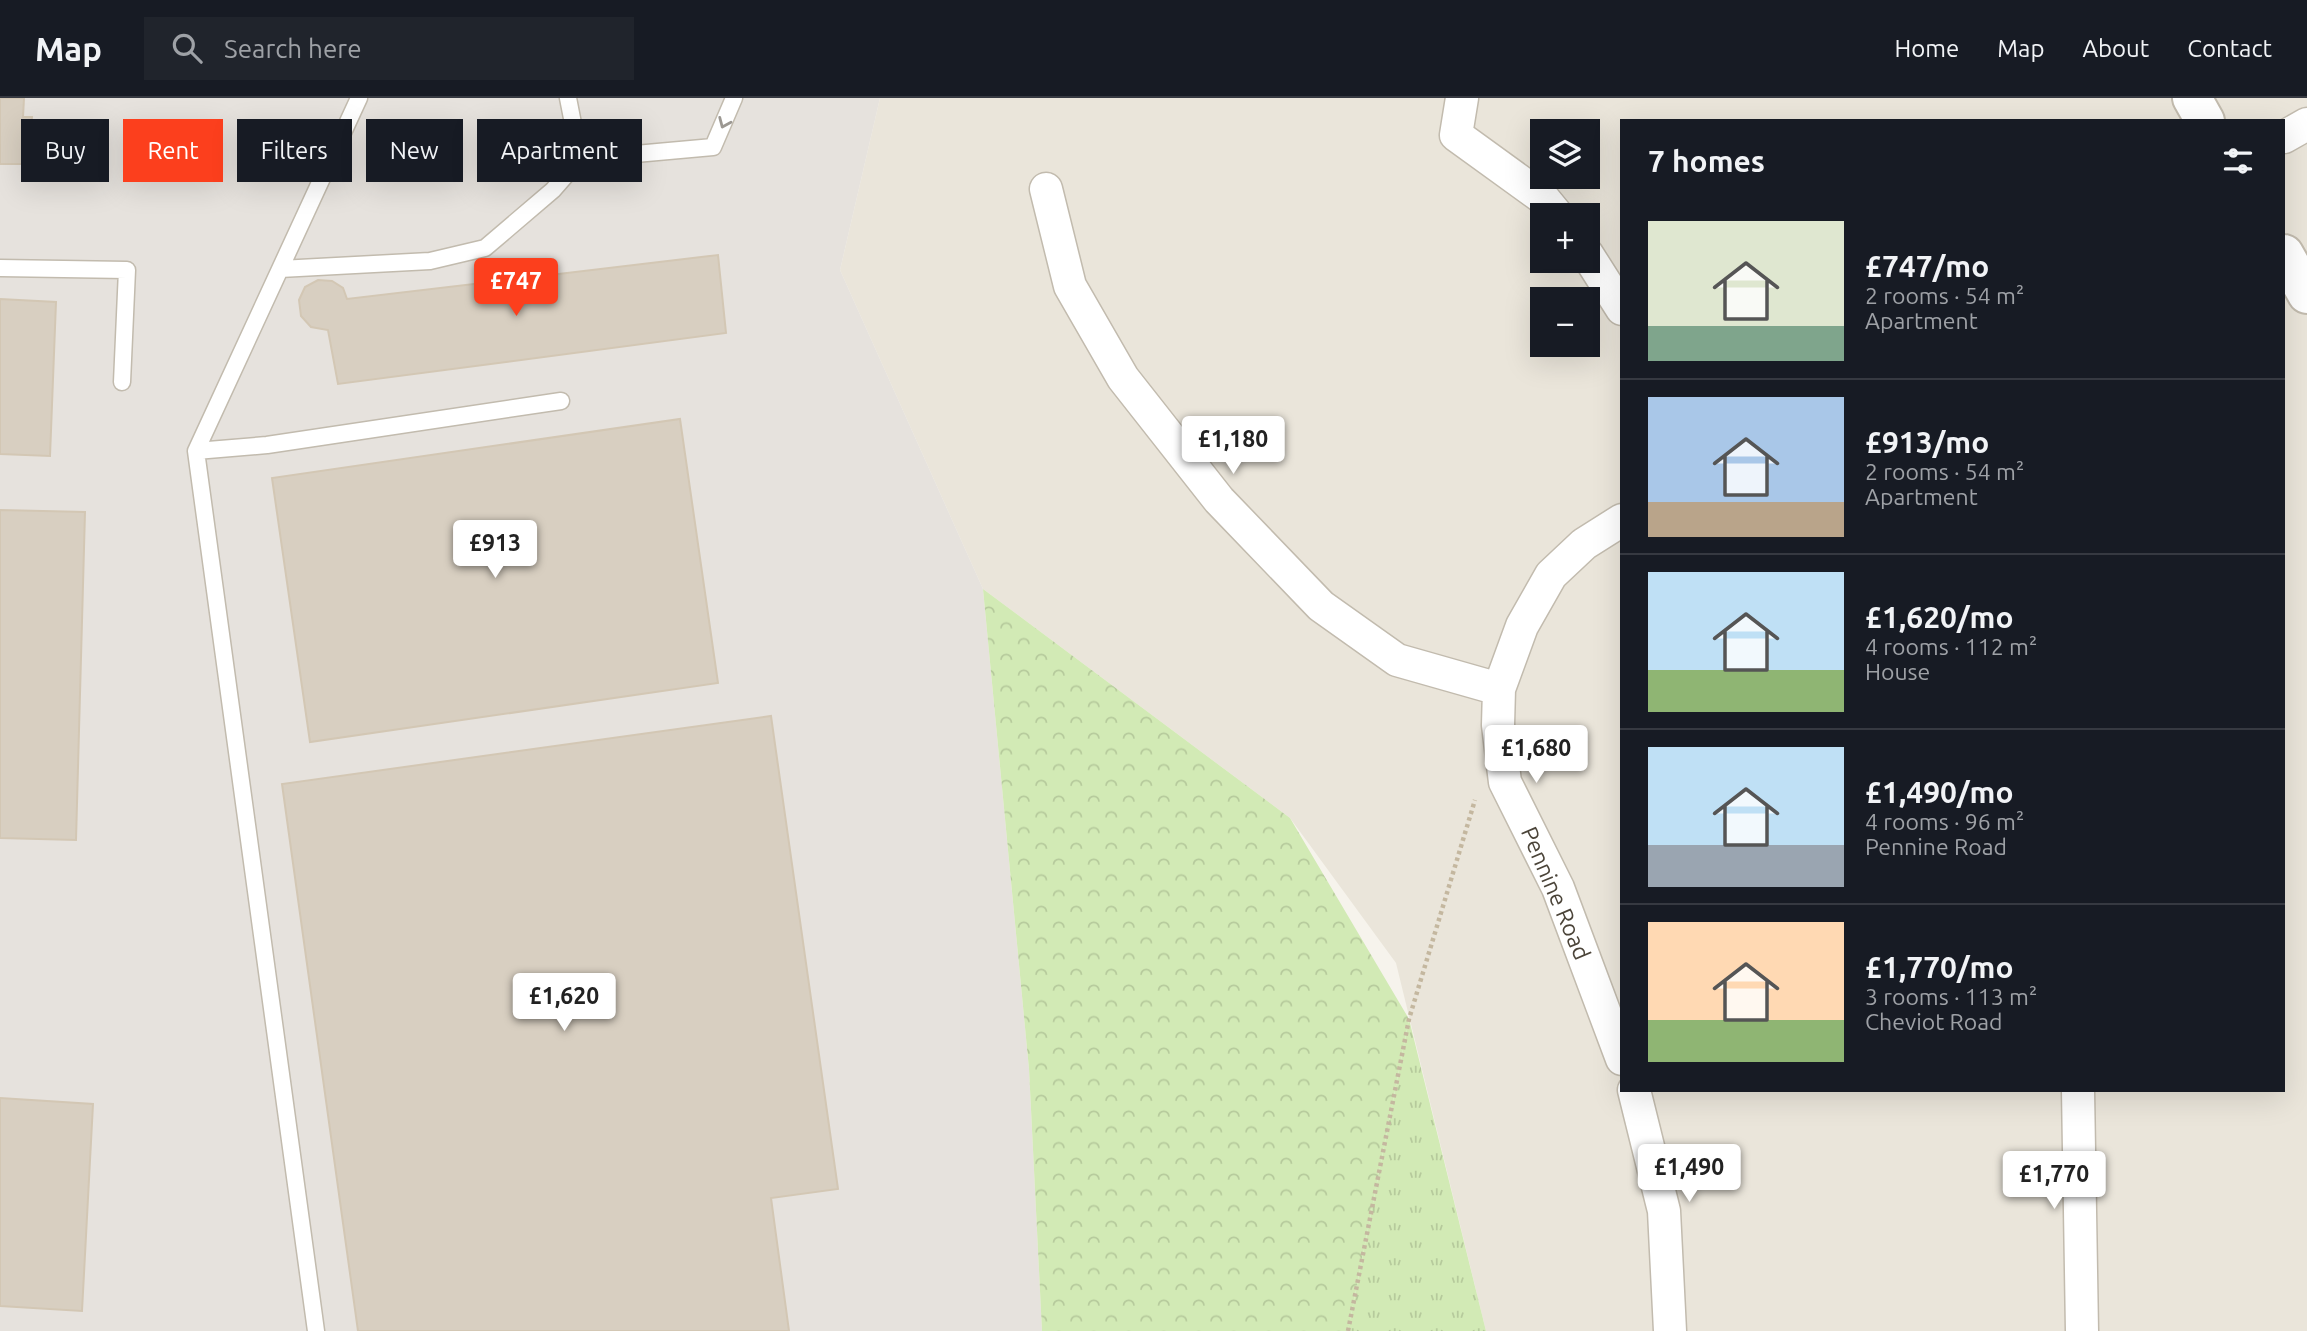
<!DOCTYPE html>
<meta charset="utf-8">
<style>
:root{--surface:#171b24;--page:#20242c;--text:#f1f3f6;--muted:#9ea1a6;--line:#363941;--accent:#fc3f1d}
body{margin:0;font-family:Ubuntu,sans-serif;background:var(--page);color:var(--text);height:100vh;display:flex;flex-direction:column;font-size:26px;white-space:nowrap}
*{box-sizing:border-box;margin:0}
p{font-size:23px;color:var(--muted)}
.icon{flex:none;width:38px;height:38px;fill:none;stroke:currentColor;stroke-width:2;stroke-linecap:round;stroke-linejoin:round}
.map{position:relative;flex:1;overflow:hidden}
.drawer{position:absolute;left:1620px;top:21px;width:665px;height:973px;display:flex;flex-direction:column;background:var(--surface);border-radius:0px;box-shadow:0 7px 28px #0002}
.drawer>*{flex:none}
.top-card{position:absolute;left:21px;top:21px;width:665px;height:63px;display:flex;gap:14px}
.fabs{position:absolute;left:1530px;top:21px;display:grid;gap:14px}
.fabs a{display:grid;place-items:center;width:70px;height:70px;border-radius:0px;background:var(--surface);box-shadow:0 7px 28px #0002;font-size:35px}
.price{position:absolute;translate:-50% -60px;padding:0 16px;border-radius:7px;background:#fff;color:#222;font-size:23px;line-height:46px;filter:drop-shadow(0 2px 4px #0008)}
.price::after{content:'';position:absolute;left:50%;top:42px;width:21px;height:16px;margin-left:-10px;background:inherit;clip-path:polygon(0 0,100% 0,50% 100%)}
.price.selected{background:var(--accent);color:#fff}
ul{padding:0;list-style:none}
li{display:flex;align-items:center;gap:21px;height:175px;padding:0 28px}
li+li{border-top:2px solid var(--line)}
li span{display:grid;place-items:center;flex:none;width:196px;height:140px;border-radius:0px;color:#555}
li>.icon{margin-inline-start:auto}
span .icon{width:84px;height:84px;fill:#fffc;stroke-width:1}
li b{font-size:30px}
h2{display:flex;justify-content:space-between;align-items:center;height:84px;padding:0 28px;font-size:30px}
.chip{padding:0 24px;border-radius:0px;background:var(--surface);box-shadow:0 7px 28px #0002;font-size:24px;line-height:63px}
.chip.selected{background:var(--accent);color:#fff}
header{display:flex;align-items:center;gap:42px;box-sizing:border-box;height:98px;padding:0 35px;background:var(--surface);border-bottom:2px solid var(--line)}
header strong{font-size:33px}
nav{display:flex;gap:38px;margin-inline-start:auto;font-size:24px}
.search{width:490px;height:63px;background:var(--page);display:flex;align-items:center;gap:18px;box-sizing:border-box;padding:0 24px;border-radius:0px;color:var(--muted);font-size:26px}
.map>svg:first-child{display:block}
.residential{fill:#eae5da;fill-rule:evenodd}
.industrial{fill:#e6e2dd}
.grass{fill:url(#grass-tufts)}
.forest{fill:url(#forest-crowns)}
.building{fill:#d8cfc1;stroke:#d3c7b4;stroke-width:2}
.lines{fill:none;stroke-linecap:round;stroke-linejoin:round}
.service-casing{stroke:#c2bbae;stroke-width:19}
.minor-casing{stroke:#c2bbae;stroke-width:35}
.tertiary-casing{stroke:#c2bbae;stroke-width:42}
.path{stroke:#c4b79f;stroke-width:4.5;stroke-dasharray:3.5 3.5;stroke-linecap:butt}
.service{stroke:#fff;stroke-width:16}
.minor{stroke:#fff;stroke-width:32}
.tertiary{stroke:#fff;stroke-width:38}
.oneway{stroke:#9c9892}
.labels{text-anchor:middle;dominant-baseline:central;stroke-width:5;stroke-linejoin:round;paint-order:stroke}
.street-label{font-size:23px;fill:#4b4439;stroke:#fff}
</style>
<header>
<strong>Map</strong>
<div class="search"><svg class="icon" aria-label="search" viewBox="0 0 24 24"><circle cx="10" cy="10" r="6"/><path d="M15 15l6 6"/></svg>Search here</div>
<nav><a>Home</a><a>Map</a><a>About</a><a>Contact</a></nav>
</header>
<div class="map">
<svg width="2307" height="1233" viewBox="0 0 2307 1233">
<defs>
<pattern id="grass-tufts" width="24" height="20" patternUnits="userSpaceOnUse" patternTransform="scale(1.75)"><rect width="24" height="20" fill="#d2eab5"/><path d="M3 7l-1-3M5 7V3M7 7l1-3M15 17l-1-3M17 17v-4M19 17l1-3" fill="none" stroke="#b6ca9c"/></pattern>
<pattern id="forest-crowns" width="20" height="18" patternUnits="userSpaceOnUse" patternTransform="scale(1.75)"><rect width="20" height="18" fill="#d2eab5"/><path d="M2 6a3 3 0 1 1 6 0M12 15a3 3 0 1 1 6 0" fill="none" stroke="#b6ca9c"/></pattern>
</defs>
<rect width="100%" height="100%" fill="#f6f3ec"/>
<!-- residential -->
<path class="residential" d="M880 0H2307V1233H1486L1396 865 1290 720 983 491 840 172ZM1622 23H2284V992H1622ZM1542 33H1587V79H1542ZM1542 117H1587V163H1542ZM1542 201H1587V247H1542Z"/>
<!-- industrial -->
<path class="industrial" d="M0 0H880L840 172 983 491 1029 971 1042 1233H0Z"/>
<!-- grass -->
<path class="grass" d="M1409 921 1486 1233H1348Z"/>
<!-- forest -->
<path class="forest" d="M983 491 1290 720 1409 921 1348 1233H1042L1029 971Z"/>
<!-- building -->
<path class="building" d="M0 0H24L23 19H32L27 66H0Z
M718 157 726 235 338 286 328 232 311 229 301 218 299 202 305 189 318 182 332 183 343 190 347 201Z
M0 201 56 204 50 358 0 356Z
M680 321 718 585 310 644 272 380Z
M0 412 85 414 76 742 0 740Z
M771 618 838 1091 771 1100 789 1233H358L282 686Z
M0 1000 93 1006 82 1213 0 1208Z"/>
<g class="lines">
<defs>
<path id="service" d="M568 0 580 61
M0 170 127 172 122 284
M280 171 430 163 485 150 553 92 580 61 713 49 734 0
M196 353 267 347 561 303
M316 1233 196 353 359 0"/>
<path id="minor" d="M1462 0 1456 37 1543 100 1557 117
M2284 39 2307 26
M1046 91 1070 188 1123 280 1219 402 1321 508 1397 562 1499 591
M1587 156 1622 211
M1622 422 1584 446 1551 477 1522 528 1499 591 1498 627 1505 684 1558 790 1622 961
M1634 992 1664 1113 1670 1233
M2078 992 2082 1233"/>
<path id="tertiary" d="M2192 0 2205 23
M2284 156 2307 196"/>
</defs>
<!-- service casing -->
<use href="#service" class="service-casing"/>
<!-- minor casing -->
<use href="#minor" class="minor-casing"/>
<!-- tertiary casing -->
<use href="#tertiary" class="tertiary-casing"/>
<!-- path -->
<path class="path" d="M1348 1233 1409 921 1475 702"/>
<!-- service -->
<use href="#service" class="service"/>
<!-- minor -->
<use href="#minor" class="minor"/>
<!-- tertiary -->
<use href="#tertiary" class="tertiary"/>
</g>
<!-- one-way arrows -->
<defs><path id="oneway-chevron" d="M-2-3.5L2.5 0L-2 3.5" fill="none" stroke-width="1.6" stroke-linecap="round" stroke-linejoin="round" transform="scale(1.75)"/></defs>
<use class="oneway" href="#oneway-chevron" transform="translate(724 25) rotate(113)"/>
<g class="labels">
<!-- street labels -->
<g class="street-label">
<text transform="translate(1556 795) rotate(67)">Pennine Road</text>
</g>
</g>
</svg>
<div class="fabs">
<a><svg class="icon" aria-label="layers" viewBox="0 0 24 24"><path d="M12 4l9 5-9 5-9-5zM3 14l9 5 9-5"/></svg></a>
<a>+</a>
<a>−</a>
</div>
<b class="price selected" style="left:516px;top:220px">£747</b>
<b class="price" style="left:1233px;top:378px">£1,180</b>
<b class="price" style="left:495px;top:482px">£913</b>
<b class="price" style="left:1536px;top:687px">£1,680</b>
<b class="price" style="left:564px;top:935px">£1,620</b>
<b class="price" style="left:1689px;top:1106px">£1,490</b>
<b class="price" style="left:2054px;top:1113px">£1,770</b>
<div class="top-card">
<a class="chip">Buy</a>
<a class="chip selected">Rent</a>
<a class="chip">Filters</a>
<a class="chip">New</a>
<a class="chip">Apartment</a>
</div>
<section class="drawer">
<h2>7 homes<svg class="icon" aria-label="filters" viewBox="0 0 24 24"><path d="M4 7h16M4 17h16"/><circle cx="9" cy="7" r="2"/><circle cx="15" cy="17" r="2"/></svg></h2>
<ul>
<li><span style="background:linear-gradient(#dfe7d0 75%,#7fa58c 0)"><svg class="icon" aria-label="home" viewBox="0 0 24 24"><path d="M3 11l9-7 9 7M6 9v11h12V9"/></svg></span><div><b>£747/mo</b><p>2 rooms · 54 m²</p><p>Apartment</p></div></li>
<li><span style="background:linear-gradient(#a9c7e8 75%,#b9a48a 0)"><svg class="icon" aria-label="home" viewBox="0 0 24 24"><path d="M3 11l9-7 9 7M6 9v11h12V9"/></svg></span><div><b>£913/mo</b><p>2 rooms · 54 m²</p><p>Apartment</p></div></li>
<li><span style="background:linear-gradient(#bfe0f5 70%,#8fb573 0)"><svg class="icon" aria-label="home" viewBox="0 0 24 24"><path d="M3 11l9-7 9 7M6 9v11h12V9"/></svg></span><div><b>£1,620/mo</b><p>4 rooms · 112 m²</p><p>House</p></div></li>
<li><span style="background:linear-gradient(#bfe0f5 70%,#9aa5b1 0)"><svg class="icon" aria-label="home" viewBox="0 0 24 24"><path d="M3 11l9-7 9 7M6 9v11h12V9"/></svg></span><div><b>£1,490/mo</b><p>4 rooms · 96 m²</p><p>Pennine Road</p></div></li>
<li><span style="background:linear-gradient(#ffd9b3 70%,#8fb573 0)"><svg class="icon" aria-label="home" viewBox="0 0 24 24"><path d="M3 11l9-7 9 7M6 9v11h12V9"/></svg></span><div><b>£1,770/mo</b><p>3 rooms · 113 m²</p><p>Cheviot Road</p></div></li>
</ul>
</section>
</div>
